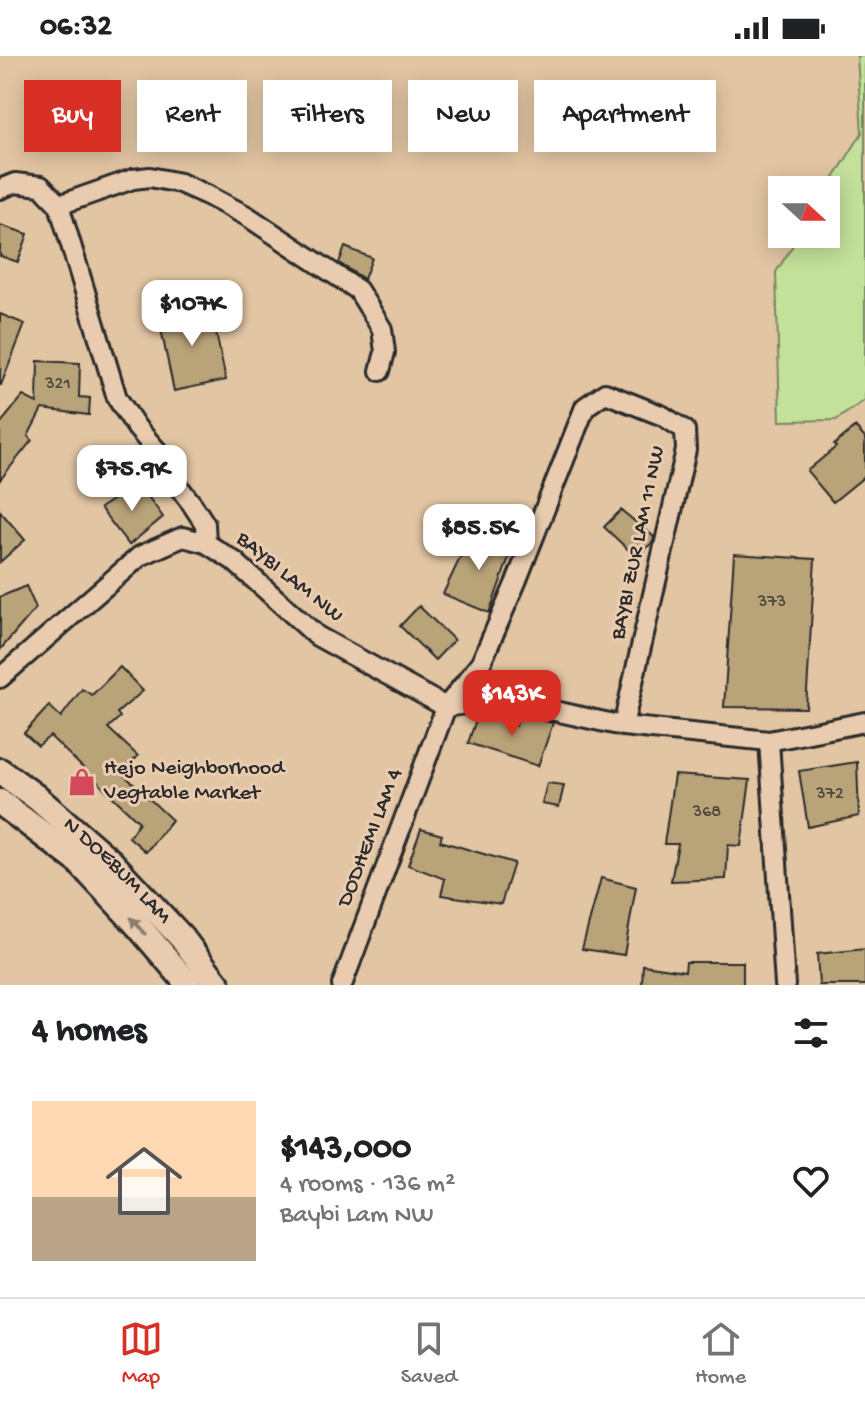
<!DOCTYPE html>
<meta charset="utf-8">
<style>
:root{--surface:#fff;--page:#f6f6f6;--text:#202124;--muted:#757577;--line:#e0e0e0;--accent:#d93025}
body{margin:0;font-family:"Gochi Hand",sans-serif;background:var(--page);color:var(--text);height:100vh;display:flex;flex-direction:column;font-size:30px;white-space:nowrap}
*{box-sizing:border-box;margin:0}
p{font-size:26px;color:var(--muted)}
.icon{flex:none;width:44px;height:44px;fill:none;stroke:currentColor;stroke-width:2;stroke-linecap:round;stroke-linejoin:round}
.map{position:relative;height:929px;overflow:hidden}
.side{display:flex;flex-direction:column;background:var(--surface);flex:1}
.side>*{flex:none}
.top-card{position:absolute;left:24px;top:24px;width:818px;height:72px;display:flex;gap:16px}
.needle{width:52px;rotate:111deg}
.tools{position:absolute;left:768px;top:120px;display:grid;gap:16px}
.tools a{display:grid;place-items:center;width:72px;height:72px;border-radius:0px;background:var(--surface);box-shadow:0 4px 20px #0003;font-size:40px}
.price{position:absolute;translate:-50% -68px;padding:0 18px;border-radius:16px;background:#fff;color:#222;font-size:26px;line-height:52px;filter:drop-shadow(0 2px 4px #0008)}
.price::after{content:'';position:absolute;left:50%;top:48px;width:24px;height:18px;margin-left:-12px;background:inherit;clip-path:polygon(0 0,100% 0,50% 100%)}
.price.active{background:var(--accent);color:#fff}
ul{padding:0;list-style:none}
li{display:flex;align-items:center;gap:24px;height:200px;padding:0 32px}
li+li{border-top:2px solid var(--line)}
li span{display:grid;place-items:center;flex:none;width:224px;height:160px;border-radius:0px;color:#555}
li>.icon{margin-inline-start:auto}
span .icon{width:96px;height:96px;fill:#fffc;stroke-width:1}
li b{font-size:34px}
h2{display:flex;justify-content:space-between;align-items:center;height:96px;padding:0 32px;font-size:34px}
.pill{padding:0 28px;border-radius:0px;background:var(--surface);box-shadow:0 4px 20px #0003;font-size:28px;line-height:72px}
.pill.active{background:var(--accent);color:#fff}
.status{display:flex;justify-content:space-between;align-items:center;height:56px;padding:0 40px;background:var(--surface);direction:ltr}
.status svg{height:22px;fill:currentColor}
.tab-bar{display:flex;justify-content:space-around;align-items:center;height:112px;border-top:2px solid var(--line);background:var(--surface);font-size:22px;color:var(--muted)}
.tab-bar a{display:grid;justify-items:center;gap:4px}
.tab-bar .active{color:var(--accent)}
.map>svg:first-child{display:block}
.green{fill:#c3e19a;stroke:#778662;stroke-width:2}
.building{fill:#b9a379;stroke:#2b2b2b;stroke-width:2}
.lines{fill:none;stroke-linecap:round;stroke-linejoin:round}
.minor-casing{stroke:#2b2b2b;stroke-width:24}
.secondary-casing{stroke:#2b2b2b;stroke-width:30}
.minor{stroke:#e9ccaf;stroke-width:18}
.secondary{stroke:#e9ccaf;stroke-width:24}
.oneway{fill:#8a7c6d}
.labels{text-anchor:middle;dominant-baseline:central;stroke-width:6;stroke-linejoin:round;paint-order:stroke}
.number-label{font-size:18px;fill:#4e493e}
.street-label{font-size:22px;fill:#2b2b2b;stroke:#e9ccaf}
.poi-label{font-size:22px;fill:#2b2b2b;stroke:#e9ccaf;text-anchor:start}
</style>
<div class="status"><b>06:32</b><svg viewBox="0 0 49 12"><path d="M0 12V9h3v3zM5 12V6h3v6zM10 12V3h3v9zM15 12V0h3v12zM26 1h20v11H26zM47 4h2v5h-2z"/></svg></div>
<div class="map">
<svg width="865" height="929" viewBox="0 0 865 929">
<rect width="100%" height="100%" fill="#e2c5a3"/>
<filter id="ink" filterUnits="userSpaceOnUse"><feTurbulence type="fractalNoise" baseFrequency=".0125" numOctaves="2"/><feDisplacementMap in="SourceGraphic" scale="16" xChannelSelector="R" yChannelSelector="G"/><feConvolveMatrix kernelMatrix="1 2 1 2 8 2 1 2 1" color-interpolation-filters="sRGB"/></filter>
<g filter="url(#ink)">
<!-- green -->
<path class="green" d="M857 0H865V344L836 364 780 365 776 216 800 178H826V135L862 77Z"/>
<!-- building -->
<path class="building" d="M0 169 28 178 18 206 0 200Z
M345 191 372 202 364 223 339 207Z
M210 248 226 324 174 335 158 259Z
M0 258 25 268 1 329H0Z
M38 305 80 307 79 341 90 342 89 359 42 353 28 380 32 384 0 424V368L23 340 37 347Z
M855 371 865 382V420L833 446 807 415 836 391 834 389Z
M138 427 163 461 129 489 100 452Z
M621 454 654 481 653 486 636 501 604 471Z
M0 455 25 484 0 506Z
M473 474 512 493 489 557 443 538Z
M734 498 815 503 806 652 724 651Z
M26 530 36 552 0 594V541Z
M419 550 454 584 435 604 400 570Z
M120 611 143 635 117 657 120 661 108 672 138 700 122 717 172 764 146 796 129 781 139 766 50 680 38 690 24 677 49 650 61 661 82 633 92 639Z
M478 658 516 670 519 659 553 667 538 710 468 687Z
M857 706 859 760 808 771 799 715Z
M674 719 750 724 741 790 728 789 726 823 671 825 678 788H664Z
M547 727 564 729 559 751 542 748Z
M421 773 442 779 440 785 514 807 501 848 441 839 445 823 408 809Z
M601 822 636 831 624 899 582 893Z
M865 893V929H819L817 898Z
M686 906H743V929H642L643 909 685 915Z"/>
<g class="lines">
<defs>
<path id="minor" d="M0 133 15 127 41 130 59 149 117 342 137 372 158 396 175 426 192 448 205 468 206 487
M59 149 133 123 150 121 180 127 207 139 247 160 358 234 382 273 385 296 380 315
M0 622 140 500 183 481 206 487 234 505 317 580 446 651 500 643 623 670 769 685 865 666
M769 685 785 929
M342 929 446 651 481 607 516 526 585 351 605 337 663 360 685 374 686 394 623 670"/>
<g id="secondary">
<path id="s1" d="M0 715 36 741 110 805 182 882 218 929"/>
<path d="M0 746 78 805 134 865 189 929"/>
</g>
</defs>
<!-- minor casing -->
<use href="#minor" class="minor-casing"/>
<!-- secondary casing -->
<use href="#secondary" class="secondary-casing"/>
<!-- minor -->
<use href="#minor" class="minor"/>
<!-- secondary -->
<use href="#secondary" class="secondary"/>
</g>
<!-- one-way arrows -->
<defs><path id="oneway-solid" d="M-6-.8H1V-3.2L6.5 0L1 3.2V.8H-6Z" transform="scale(2)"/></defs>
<use class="oneway" href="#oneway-solid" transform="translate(138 870) rotate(-131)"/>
</g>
<!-- icons -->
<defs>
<symbol id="shop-bare" viewBox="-9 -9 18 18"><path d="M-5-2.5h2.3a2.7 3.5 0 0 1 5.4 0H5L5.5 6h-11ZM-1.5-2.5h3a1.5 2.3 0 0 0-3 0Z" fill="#d1495b" stroke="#e9ccaf" stroke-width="2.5" paint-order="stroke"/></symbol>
</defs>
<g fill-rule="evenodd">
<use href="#shop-bare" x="62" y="706" width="40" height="40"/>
</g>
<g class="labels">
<!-- number labels -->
<g class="number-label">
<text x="58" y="328">321</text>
<text x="772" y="546">373</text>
<text x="830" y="738">372</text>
<text x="707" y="756">368</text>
</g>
<!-- street labels -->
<g class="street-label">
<text transform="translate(639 487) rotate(-78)">BAYBI ZUR LAM 11 NW</text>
<text transform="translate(289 522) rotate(39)">BAYBI LAM NW</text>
<text transform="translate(371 782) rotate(-69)">DODHEMI LAM 4</text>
<text stroke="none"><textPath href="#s1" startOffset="154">N DOEBUM LAM</textPath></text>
</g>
<!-- poi labels -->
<g class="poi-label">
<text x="104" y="713">Hejo Neighborhood<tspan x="104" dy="25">Vegtable Market</tspan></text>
</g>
</g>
</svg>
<div class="tools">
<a><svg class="needle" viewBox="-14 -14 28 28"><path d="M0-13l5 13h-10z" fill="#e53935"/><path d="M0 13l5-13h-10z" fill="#757577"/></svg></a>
</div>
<b class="price" style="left:192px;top:292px">$107K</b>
<b class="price" style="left:132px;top:457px">$75.9K</b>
<b class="price" style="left:479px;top:516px">$85.5K</b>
<b class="price active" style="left:512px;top:682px">$143K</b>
<div class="top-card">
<a class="pill active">Buy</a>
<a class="pill">Rent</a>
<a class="pill">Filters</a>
<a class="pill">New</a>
<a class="pill">Apartment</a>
</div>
</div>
<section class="side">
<h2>4 homes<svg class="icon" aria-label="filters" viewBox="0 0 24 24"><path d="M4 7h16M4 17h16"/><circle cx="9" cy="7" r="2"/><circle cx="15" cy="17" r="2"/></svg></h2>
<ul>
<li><span style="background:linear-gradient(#ffd9b3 60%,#b9a48a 0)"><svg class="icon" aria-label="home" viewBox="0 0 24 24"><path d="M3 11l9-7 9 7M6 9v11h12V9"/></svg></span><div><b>$143,000</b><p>4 rooms · 136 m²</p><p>Baybi Lam NW</p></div><svg class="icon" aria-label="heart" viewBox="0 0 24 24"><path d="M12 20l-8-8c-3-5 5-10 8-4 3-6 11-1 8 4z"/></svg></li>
</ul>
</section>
<nav class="tab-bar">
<a class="active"><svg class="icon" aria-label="map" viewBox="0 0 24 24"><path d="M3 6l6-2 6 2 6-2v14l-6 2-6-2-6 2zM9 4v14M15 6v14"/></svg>Map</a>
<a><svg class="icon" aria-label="saved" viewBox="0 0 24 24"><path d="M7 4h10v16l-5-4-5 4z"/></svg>Saved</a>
<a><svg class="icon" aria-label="home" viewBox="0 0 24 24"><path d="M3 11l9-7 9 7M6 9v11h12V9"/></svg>Home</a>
</nav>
